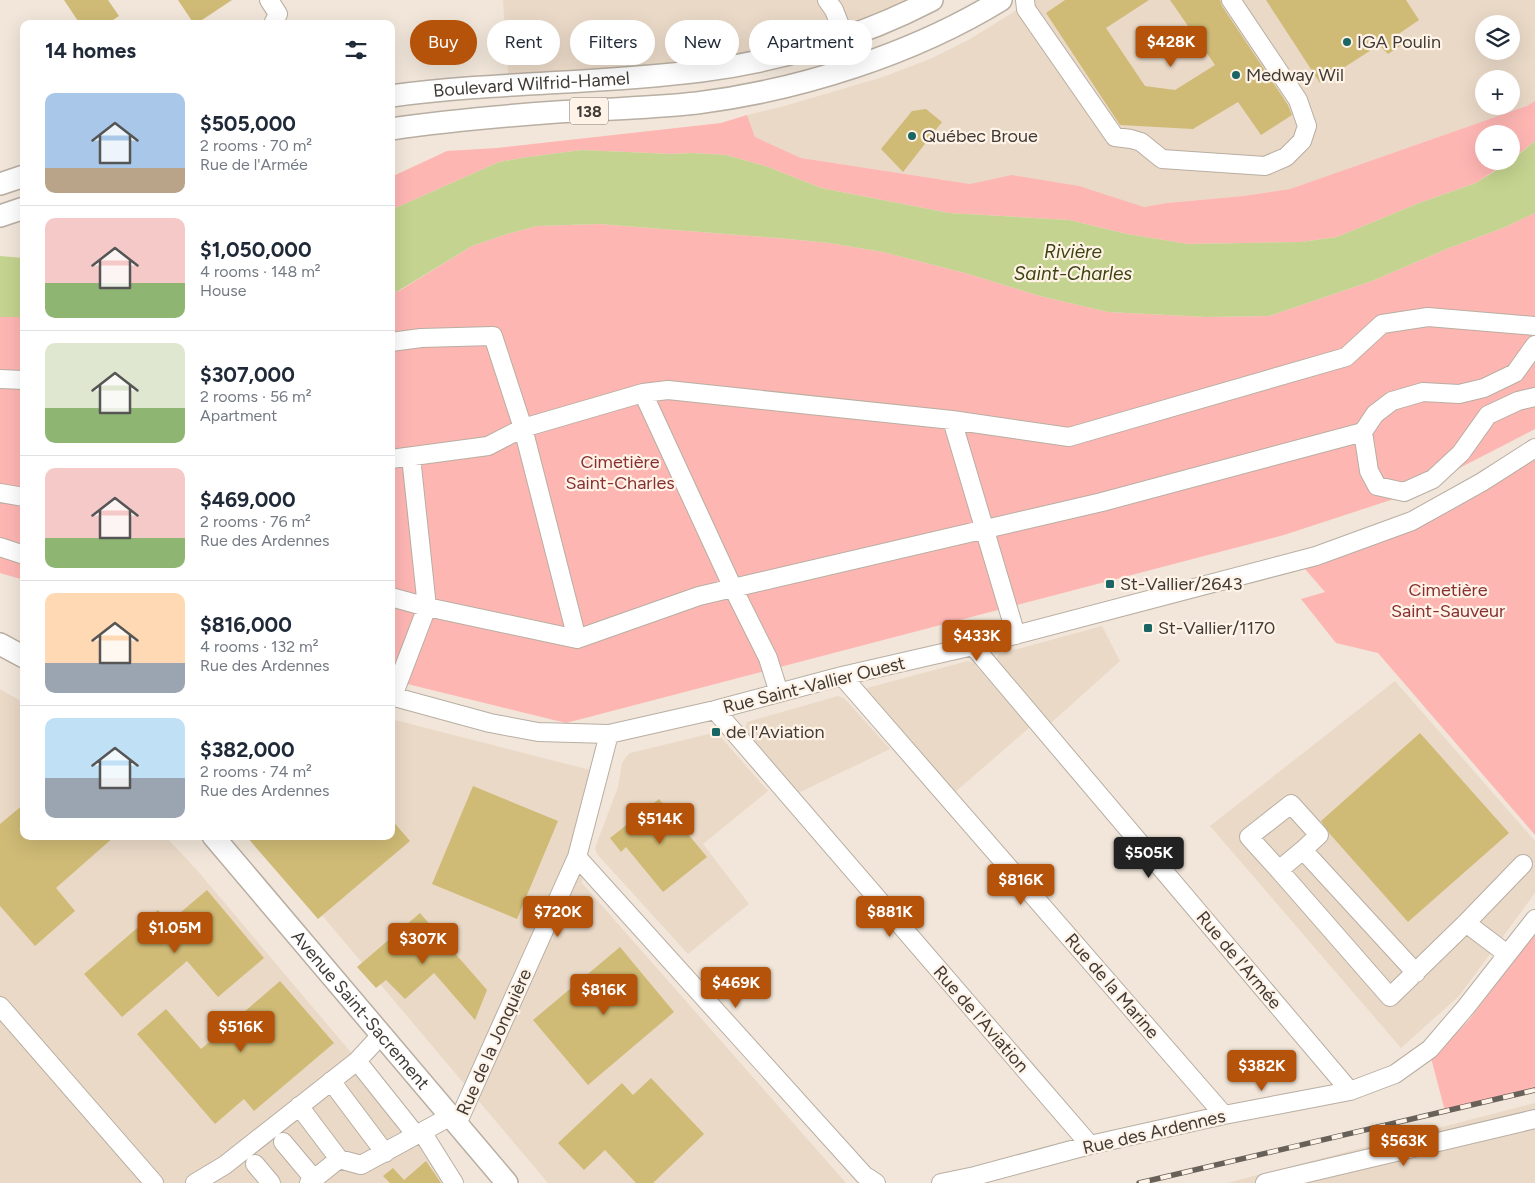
<!DOCTYPE html>
<meta charset="utf-8">
<style>
:root{--surface:#fff;--page:#f6f6f7;--text:#1f2937;--muted:#747a83;--line:#e0e1e3;--accent:#b45309}
body{margin:0;font-family:Figtree,sans-serif;background:var(--page);color:var(--text);height:100vh;display:flex;flex-direction:column;font-size:19px;white-space:nowrap}
*{box-sizing:border-box;margin:0}
p{font-size:16px;color:var(--muted)}
.icon{flex:none;width:28px;height:28px;fill:none;stroke:currentColor;stroke-width:2;stroke-linecap:round;stroke-linejoin:round}
.map{position:relative;flex:1;overflow:hidden}
.sheet{position:absolute;left:20px;top:20px;width:375px;height:820px;display:flex;flex-direction:column;background:var(--surface);border-radius:10px;box-shadow:0 5px 20px #0002}
.sheet>*{flex:none}
.guide{position:absolute;left:410px;top:20px;width:475px;height:45px;display:flex;gap:10px}
.tools{position:absolute;left:1475px;top:15px;display:grid;gap:10px}
.tools a{display:grid;place-items:center;width:45px;height:45px;border-radius:50%;background:var(--surface);box-shadow:0 5px 20px #0002;font-size:25px}
.price{position:absolute;translate:-50% -42px;padding:0 11px;border-radius:5px;background:var(--accent);color:#fff;font-size:16px;line-height:32px;filter:drop-shadow(0 1px 2px #0008)}
.price::after{content:'';position:absolute;left:50%;top:30px;width:15px;height:11px;margin-left:-8px;background:inherit;clip-path:polygon(0 0,100% 0,50% 100%)}
.price.active{background:#222;color:#fff}
ul{padding:0;list-style:none}
li{display:flex;align-items:center;gap:15px;height:125px;padding:0 25px}
li+li{border-top:1px solid var(--line)}
li span{display:grid;place-items:center;flex:none;width:140px;height:100px;border-radius:10px;color:#555}
li>.icon{margin-inline-start:auto}
span .icon{width:60px;height:60px;fill:#fffc;stroke-width:1}
li b{font-size:21px}
h2{display:flex;justify-content:space-between;align-items:center;height:60px;padding:0 25px;font-size:21px}
.pill{padding:0 18px;border-radius:22px;background:var(--surface);box-shadow:0 5px 20px #0002;font-size:18px;line-height:45px}
.pill.active{background:var(--accent);color:#fff}
.map>svg:first-child{display:block}
.built{fill:#ead9c7;fill-rule:evenodd}
.green{fill:#feb6b3}
.water{fill:#c4d38f}
.building{fill:#cfbb76}
.lines{fill:none;stroke-linecap:round;stroke-linejoin:round}
.minor-casing{stroke:#b8aea2;stroke-width:20}
.major-casing{stroke:#b8aea2;stroke-width:24}
.minor{stroke:#fff;stroke-width:18}
.major{stroke:#fff;stroke-width:21}
.rail-casing{stroke:#68615a;stroke-width:5.5}
.rail{stroke:#fff3e7;stroke-width:4;stroke-dasharray:11;stroke-linecap:butt}
.poi-dot{fill:#196664;stroke:#fff3e7;stroke-width:2}
.labels{text-anchor:middle;dominant-baseline:central;stroke-width:4.5;stroke-linejoin:round;paint-order:stroke}
.shield{fill:#fff3e7;stroke:#79726b;stroke-width:1}
.shield-label{font-size:16px;font-weight:bold;fill:#403b36}
.poi-label{font-size:18px;fill:#403b36;stroke:#fff3e7;text-anchor:start}
.street-label{font-size:18px;fill:#403b36;stroke:#fff3e7}
.park-label{font-size:18px;fill:#872f32;stroke:#fff3e7}
.water-label{font-size:19px;font-style:italic;fill:#3b4411;stroke:#fff3e7}
</style>
<div class="map">
<svg width="1535" height="1183" viewBox="0 0 1535 1183">
<rect width="100%" height="100%" fill="#f1e6d9"/>
<!-- built -->
<path class="built" d="M503 0H932L792 53 509 84Z
M1033 0H1535V101L1527 106 1290 189 1243 196 1167 203 1144 207 970 184 801 158 755 137 747 115 781 107 883 77 930 59 970 39ZM1484 24H1511V51H1484ZM1484 79H1511V106H1484Z
M1102 626 1120 661 1051 723 997 661V657L999 654Z
M968 661 973 663 1030 727 954 793 865 690 867 688Z
M1395 681 1535 841V893L1459 996 1401 1048 1210 826Z
M0 689 24 703V836H165L196 869 413 1126 465 1183H0Z
M838 696 845 699 890 749 796 794 745 735V729L747 722Z
M391 719 590 770 582 883 846 1183H548L255 836H391Z
M713 733 719 735 768 791 703 844 749 904 688 954 597 854 595 848 618 787 622 763 626 757 630 753Z
M1535 1103V1183H1227Z"/>
<!-- green -->
<path class="green" d="M1535 101V141L1511 160V134H1484V161H1509L1476 183 1419 203 1337 237 1301 242 1188 244 1127 234 1069 220 949 213 821 188 768 167 726 155 692 153 672 154 582 150 528 157 499 162 391 210V177L447 151 497 148 721 123 747 115 755 137 801 158 970 184 1012 175 1079 186 1144 207 1167 203 1243 196 1290 189 1527 106Z
M1535 213V429L1409 494 1284 535 566 723 391 680V293L399 291 472 246 507 234 537 226 599 224 778 238 829 243 883 252 965 273 1040 296 1108 312 1206 317 1269 316 1372 281 1449 248 1503 228Z
M0 317H24V580L0 573Z
M1535 448V835L1378 653 1336 643 1301 599 1325 592 1298 561 1364 540Z
M1535 932V1090L1445 1111 1431 1058 1469 1020Z"/>
<!-- water -->
<path class="water" d="M1535 141V213L1503 228 1449 248 1372 281 1269 316 1206 317 1108 312 1040 296 965 273 883 252 829 243 778 238 599 224 537 226 507 234 472 246 398 291 391 293V210L499 162 528 157 582 150 672 154 692 153 726 155 768 167 821 188 949 213 1069 220 1127 234 1188 244 1301 242 1337 237 1419 203 1476 183 1511 161Z
M0 256 24 258V317H0Z"/>
<!-- building -->
<path class="building" d="M64 0H108L119 16 107 24H80Z
M178 0H232L196 24H194Z
M1065 0H1149L1106 28 1145 86 1175 90 1215 65 1170 0H1220L1222 6 1288 105 1292 115 1261 135 1238 102 1193 129 1120 125 1046 13Z
M1266 0H1406L1419 20 1397 35 1403 44 1388 54 1379 45 1320 83Z
M926 109 942 122 903 172 881 149 912 111Z
M1420 733 1509 833 1408 922 1329 833 1321 821Z
M473 786 558 821 517 919 432 884Z
M659 799 707 857 663 892 626 847 621 852 610 838Z
M24 804V836H115L56 888 75 911 35 946 0 906V824Z
M391 819 410 841 318 919 246 836H391Z
M207 890 264 958 218 997 187 961 122 1017 84 974 158 910 168 923Z
M420 913 487 990 475 1020 434 973 405 999 386 980 376 988 357 967Z
M620 947 674 1012 588 1085 533 1020Z
M280 981 334 1043 254 1111 244 1099 215 1124 137 1034 166 1009 201 1049Z
M651 1078 704 1134 653 1183H636L605 1150 584 1170 558 1143 622 1083 633 1095Z
M426 1161 441 1183H390L383 1176 393 1168 404 1180Z"/>
<g class="lines">
<defs>
<path id="minor" d="M269 0 278 14 273 24
M827 0 834 10 845 38
M1025 0 1026 9 1115 137 1131 139 1141 142 1162 159 1265 166 1286 157 1302 141 1307 126 1298 100 1231 0
M391 342 421 338 493 336 523 428 577 639
M0 379 24 380
M643 393 668 390 952 420 1016 635
M952 420 1069 437 1346 357 1382 324 1428 317 1535 326
M1363 432 1369 471 1377 486 1404 492 1433 479 1461 453 1488 415 1518 401 1535 397
M391 459 488 446 523 428 643 393 733 588 768 658 779 693
M0 493 24 497
M0 547 24 555
M391 597 427 607 577 639 699 596 1102 502 1363 432 1375 414 1392 401 1423 392 1459 394 1484 388 1515 373 1535 345
M973 646 1350 1091
M842 676 1224 1115
M391 696 490 723 538 732 609 734 715 710 842 676 973 646 1316 556 1412 521 1482 482 1535 448
M393 696 427 607 411 457
M715 710 1090 1145
M577 857 864 1175 876 1183
M1279 870 1249 837 1291 804 1319 835 1303 850
M1507 954 1466 923 1523 864
M1416 973 1303 850 1279 870 1390 997 1466 923
M0 1006 154 1183
M357 1061 416 1135
M331 1081 385 1153
M299 1106 339 1159
M457 1124 577 857 609 734
M422 1132 454 1183
M283 1142 314 1179
M255 1164 271 1183
M195 1183 225 1165 357 1061 381 1035
M309 1183 339 1159 361 1165 451 1116
M941 1183 975 1176 1090 1145 1224 1115 1350 1091 1395 1074 1430 1049 1466 1007 1535 919
M1265 1183 1535 1119"/>
<g id="major">
<path id="s1" d="M391 96C494 82 598 84 701 71 780 61 861 37 932 0"/>
<path d="M391 129C446 121 502 116 557 112 604 109 651 108 697 103 800 90 913 54 1001 0"/>
<path d="M0 184 24 176"/>
<path d="M0 216 24 208"/>
<path d="M0 644 24 657"/>
<path id="s2" d="M213 836 507 1183"/>
</g>
</defs>
<!-- minor casing -->
<use href="#minor" class="minor-casing"/>
<!-- major casing -->
<use href="#major" class="major-casing"/>
<!-- minor -->
<use href="#minor" class="minor"/>
<!-- major -->
<use href="#major" class="major"/>
<defs>
<path id="rail" d="M1139 1183 1535 1090"/>
</defs>
<!-- rail casing -->
<use href="#rail" class="rail-casing"/>
<!-- rail -->
<use href="#rail" class="rail"/>
</g>
<!-- markers -->
<g class="poi-dot">
<circle cx="1347" cy="42" r="5"/>
<circle cx="1236" cy="75" r="5"/>
<circle cx="912" cy="136" r="5"/>
<rect x="1105" y="579" width="10" height="10" rx="2.5"/>
<rect x="1143" y="623" width="10" height="10" rx="2.5"/>
<rect x="711" y="727" width="10" height="10" rx="2.5"/>
</g>
<g class="labels">
<!-- shield labels -->
<rect class="shield" x="570" y="97.5" width="38" height="27" rx="4"/>
<g class="shield-label">
<text x="589" y="111">138</text>
</g>
<!-- poi labels -->
<g class="poi-label">
<text x="1357" y="42">IGA Poulin</text>
<text x="1246" y="75">Medway Wil</text>
<text x="922" y="136">Québec Broue</text>
<text x="1120" y="584">St-Vallier/2643</text>
<text x="1158" y="628">St-Vallier/1170</text>
<text x="726" y="732">de l'Aviation</text>
</g>
<!-- street labels -->
<g class="street-label">
<text stroke="none"><textPath href="#s1" startOffset="141">Boulevard Wilfrid-Hamel</textPath></text>
<text transform="translate(814 685) rotate(-14)">Rue Saint-Vallier Ouest</text>
<text transform="translate(1239 960) rotate(50)">Rue de l'Armée</text>
<text transform="translate(1112 986) rotate(49)">Rue de la Marine</text>
<text stroke="none"><textPath href="#s2" startOffset="228">Avenue Saint-Sacrement</textPath></text>
<text transform="translate(981 1019) rotate(49)">Rue de l'Aviation</text>
<text transform="translate(494 1042) rotate(-66)">Rue de la Jonquière</text>
<text transform="translate(1154 1132) rotate(-13)">Rue des Ardennes</text>
</g>
<!-- park labels -->
<g class="park-label">
<text x="620" y="462">Cimetière<tspan x="620" dy="21">Saint-Charles</tspan></text>
<text x="1448" y="590">Cimetière<tspan x="1448" dy="21">Saint-Sauveur</tspan></text>
</g>
<!-- water labels -->
<g class="water-label">
<text x="1073" y="251">Rivière<tspan x="1073" dy="22">Saint-Charles</tspan></text>
</g>
</g>
</svg>
<div class="tools">
<a><svg class="icon" aria-label="layers" viewBox="0 0 24 24"><path d="M12 4l9 5-9 5-9-5zM3 14l9 5 9-5"/></svg></a>
<a>+</a>
<a>−</a>
</div>
<b class="price" style="left:1171px;top:68px">$428K</b>
<b class="price" style="left:977px;top:662px">$433K</b>
<b class="price" style="left:660px;top:845px">$514K</b>
<b class="price active" style="left:1149px;top:879px">$505K</b>
<b class="price" style="left:1021px;top:906px">$816K</b>
<b class="price" style="left:558px;top:938px">$720K</b>
<b class="price" style="left:890px;top:938px">$881K</b>
<b class="price" style="left:175px;top:954px">$1.05M</b>
<b class="price" style="left:423px;top:965px">$307K</b>
<b class="price" style="left:736px;top:1009px">$469K</b>
<b class="price" style="left:604px;top:1016px">$816K</b>
<b class="price" style="left:241px;top:1053px">$516K</b>
<b class="price" style="left:1262px;top:1092px">$382K</b>
<b class="price" style="left:1404px;top:1167px">$563K</b>
<div class="guide">
<a class="pill active">Buy</a>
<a class="pill">Rent</a>
<a class="pill">Filters</a>
<a class="pill">New</a>
<a class="pill">Apartment</a>
</div>
<section class="sheet">
<h2>14 homes<svg class="icon" aria-label="filters" viewBox="0 0 24 24"><path d="M4 7h16M4 17h16"/><circle cx="9" cy="7" r="2"/><circle cx="15" cy="17" r="2"/></svg></h2>
<ul>
<li><span style="background:linear-gradient(#a9c7e8 75%,#b9a48a 0)"><svg class="icon" aria-label="home" viewBox="0 0 24 24"><path d="M3 11l9-7 9 7M6 9v11h12V9"/></svg></span><div><b>$505,000</b><p>2 rooms · 70 m²</p><p>Rue de l'Armée</p></div></li>
<li><span style="background:linear-gradient(#f6c9c9 65%,#8fb573 0)"><svg class="icon" aria-label="home" viewBox="0 0 24 24"><path d="M3 11l9-7 9 7M6 9v11h12V9"/></svg></span><div><b>$1,050,000</b><p>4 rooms · 148 m²</p><p>House</p></div></li>
<li><span style="background:linear-gradient(#dfe7d0 65%,#8fb573 0)"><svg class="icon" aria-label="home" viewBox="0 0 24 24"><path d="M3 11l9-7 9 7M6 9v11h12V9"/></svg></span><div><b>$307,000</b><p>2 rooms · 56 m²</p><p>Apartment</p></div></li>
<li><span style="background:linear-gradient(#f6c9c9 70%,#8fb573 0)"><svg class="icon" aria-label="home" viewBox="0 0 24 24"><path d="M3 11l9-7 9 7M6 9v11h12V9"/></svg></span><div><b>$469,000</b><p>2 rooms · 76 m²</p><p>Rue des Ardennes</p></div></li>
<li><span style="background:linear-gradient(#ffd9b3 70%,#9aa5b1 0)"><svg class="icon" aria-label="home" viewBox="0 0 24 24"><path d="M3 11l9-7 9 7M6 9v11h12V9"/></svg></span><div><b>$816,000</b><p>4 rooms · 132 m²</p><p>Rue des Ardennes</p></div></li>
<li><span style="background:linear-gradient(#bfe0f5 60%,#9aa5b1 0)"><svg class="icon" aria-label="home" viewBox="0 0 24 24"><path d="M3 11l9-7 9 7M6 9v11h12V9"/></svg></span><div><b>$382,000</b><p>2 rooms · 74 m²</p><p>Rue des Ardennes</p></div></li>
</ul>
</section>
</div>
